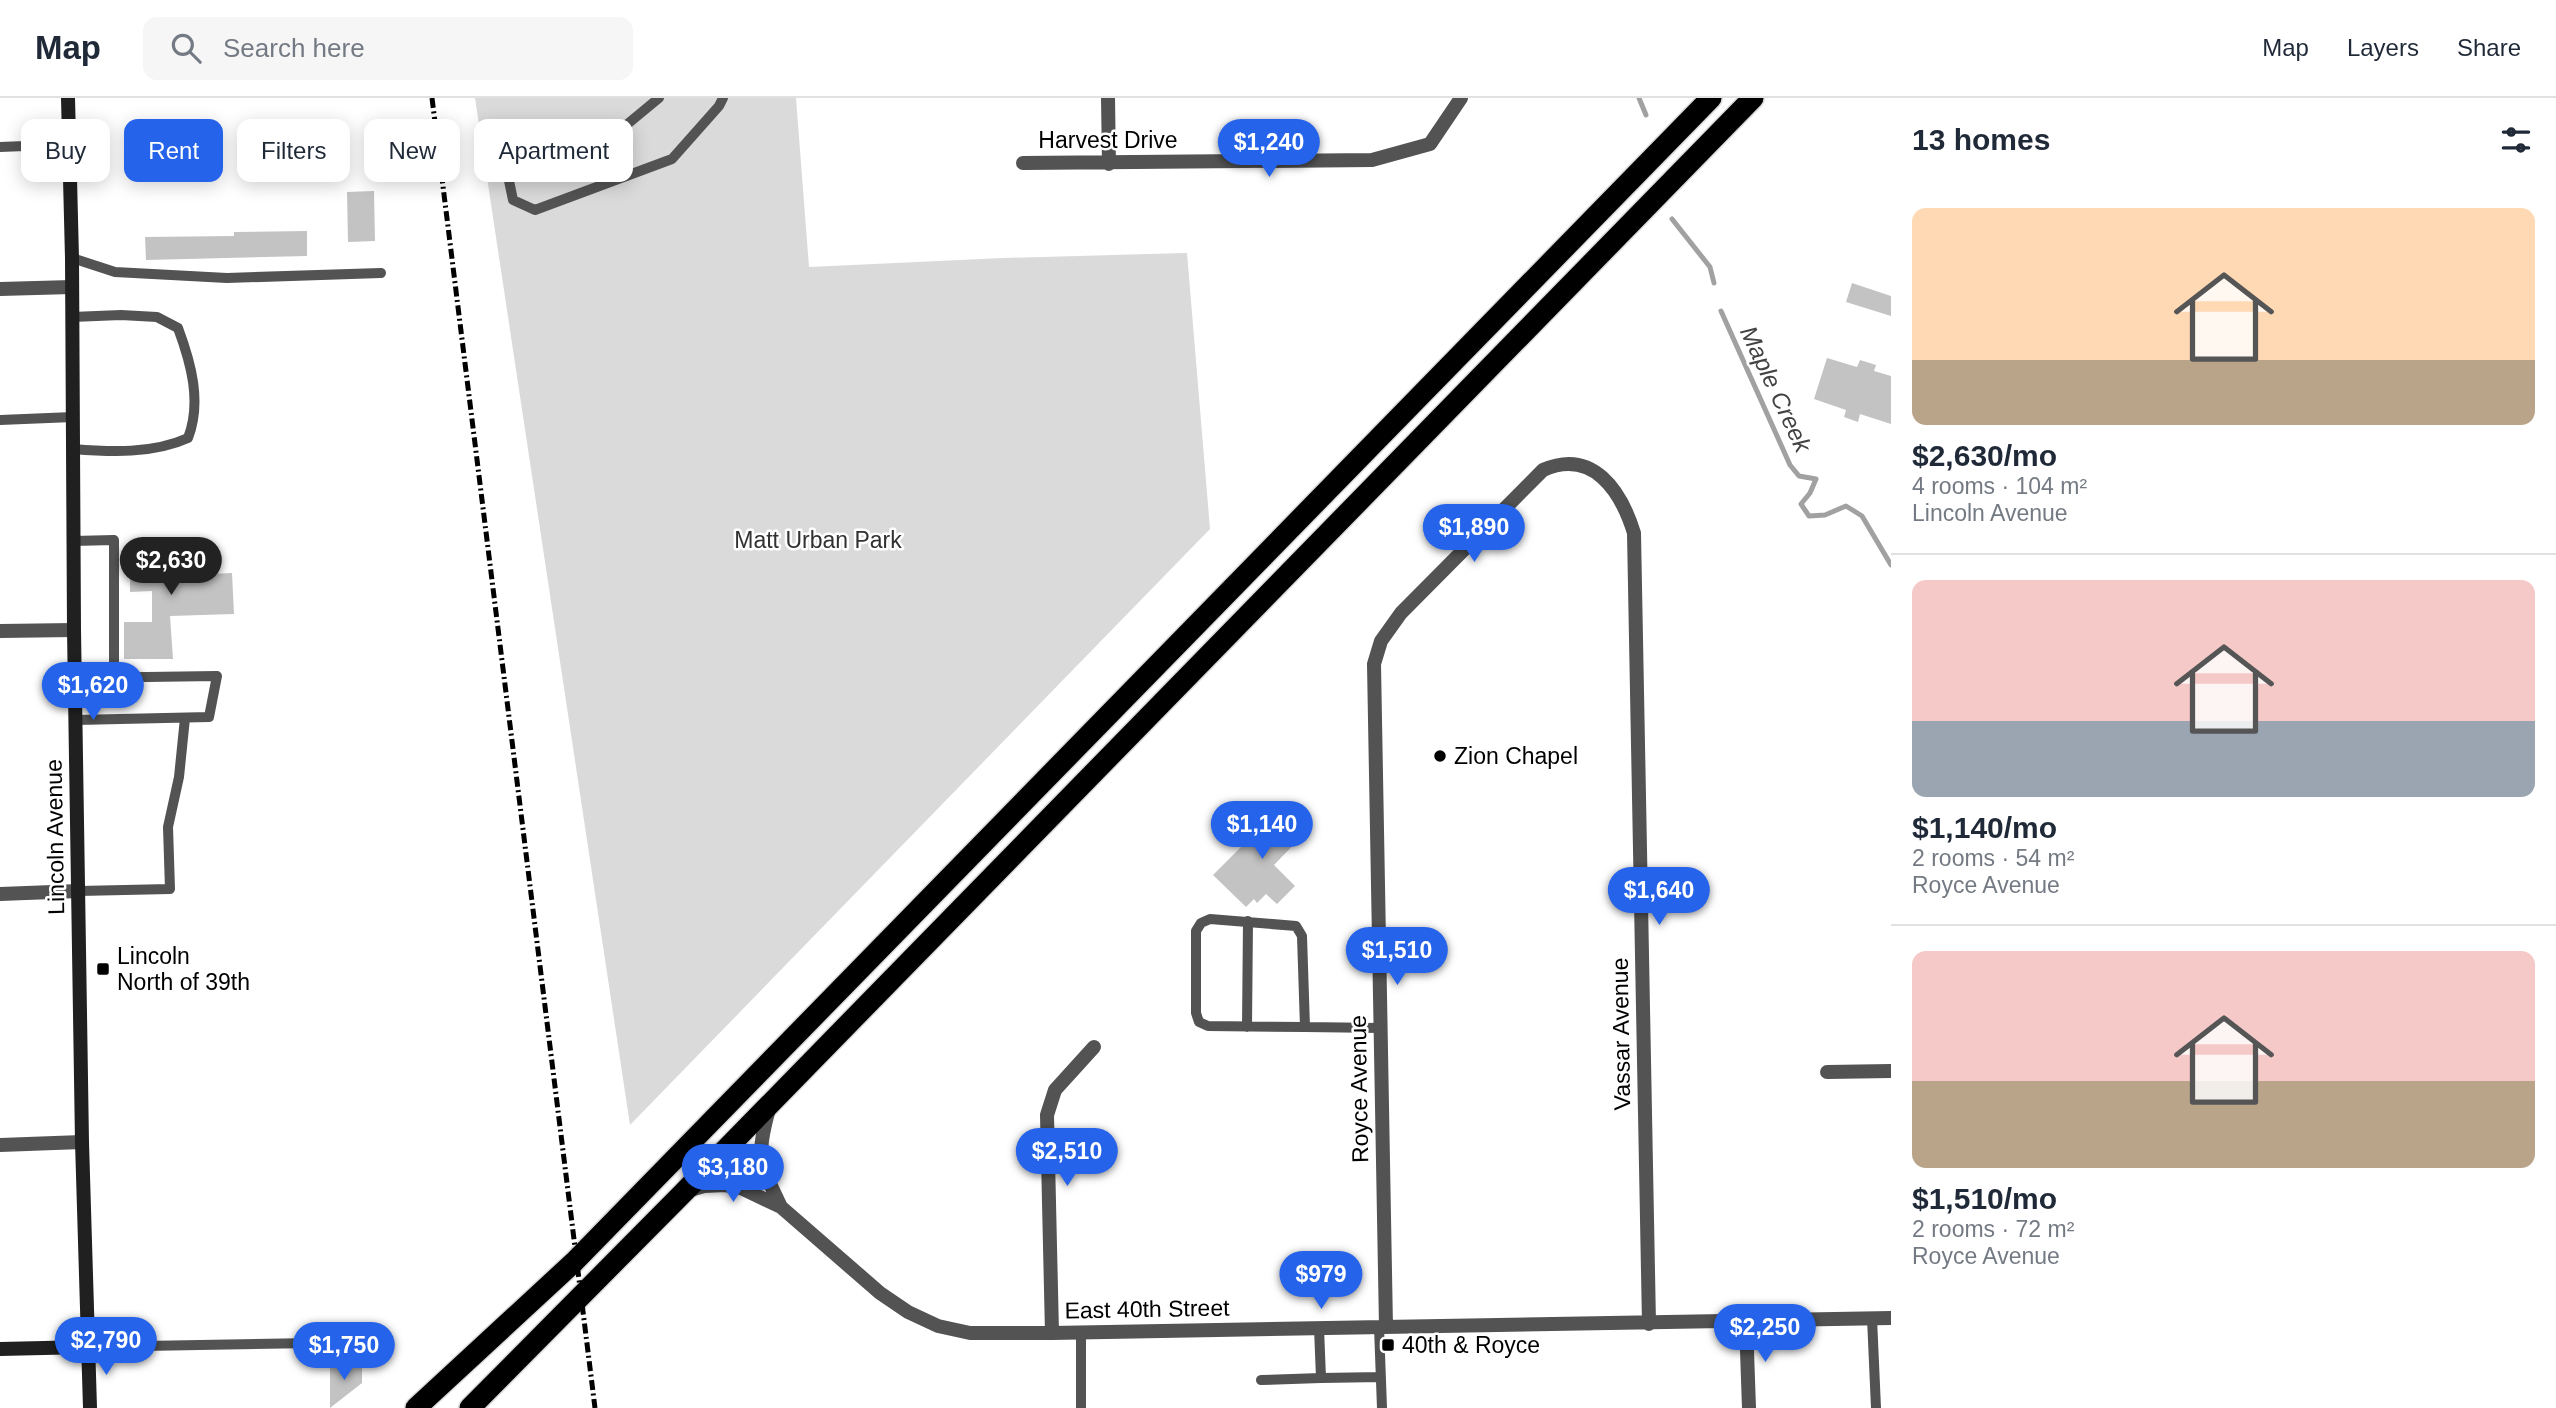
<!DOCTYPE html>
<meta charset="utf-8">
<style>
:root{--surface:#fff;--page:#f6f6f7;--text:#1f2937;--muted:#747a83;--line:#e0e1e3;--accent:#2563eb}
body{margin:0;font-family:Arial,sans-serif;background:var(--page);color:var(--text);height:100vh;display:flex;flex-direction:column;font-size:26px;white-space:nowrap}
*{box-sizing:border-box;margin:0}
p{font-size:23px;color:var(--muted)}
.icon{flex:none;width:38px;height:38px;fill:none;stroke:currentColor;stroke-width:2;stroke-linecap:round;stroke-linejoin:round}
.map{position:relative;flex:1;overflow:hidden}
.panel{display:flex;flex-direction:column;background:var(--surface);width:665px}
.panel>*{flex:none}
.top-card{position:absolute;left:21px;top:21px;width:665px;height:63px;display:flex;gap:14px}
.price{position:absolute;translate:-50% -60px;padding:0 16px;border-radius:24px;background:var(--accent);color:#fff;font-size:23px;line-height:46px;filter:drop-shadow(0 2px 4px #0008)}
.price::after{content:'';position:absolute;left:50%;top:42px;width:21px;height:16px;margin-left:-10px;background:inherit;clip-path:polygon(0 0,100% 0,50% 100%)}
.price.on{background:#222;color:#fff}
ul{padding:0;list-style:none}
li{display:grid;align-content:center;gap:14px;height:371px;padding:0 21px}
li+li{border-top:2px solid var(--line)}
li span{display:grid;place-items:center;height:217px;border-radius:14px;color:#555}
li>.icon{margin-inline-start:auto}
span .icon{width:126px;height:126px;fill:#fffc;stroke-width:1}
li b{font-size:30px}
h2{display:flex;justify-content:space-between;align-items:center;height:84px;padding:0 21px;font-size:30px}
.chip{padding:0 24px;border-radius:14px;background:var(--surface);box-shadow:0 4px 18px #0003;font-size:24px;line-height:63px}
.chip.on{background:var(--accent);color:#fff}
header{display:flex;align-items:center;gap:42px;box-sizing:border-box;height:98px;padding:0 35px;background:var(--surface);border-bottom:2px solid var(--line)}
header strong{font-size:33px}
nav{display:flex;gap:38px;margin-inline-start:auto;font-size:24px}
.search{width:490px;height:63px;background:var(--page);display:flex;align-items:center;gap:18px;box-sizing:border-box;padding:0 24px;border-radius:14px;color:var(--muted);font-size:26px}
main{display:flex;flex:1;min-height:0}
.map>svg:first-child{display:block}
.green{fill:#dadada}
.lines{fill:none;stroke-linecap:round;stroke-linejoin:round}
.stream{stroke:#a1a1a1;stroke-width:5}
.building{fill:#c3c3c3}
.highway-casing{stroke:#dbdbdb;stroke-width:24}
.lane{stroke:#535353;stroke-width:10}
.street{stroke:#535353;stroke-width:14}
.secondary{stroke:#202020;stroke-width:14}
.highway{stroke:#000;stroke-width:21}
.rail{stroke:#000;stroke-width:5;stroke-dasharray:10 3.5 2 3.5;stroke-linecap:butt}
.poi-dot{fill:#000;stroke:#fff;stroke-width:2.5}
.labels{text-anchor:middle;dominant-baseline:central;stroke-width:5;stroke-linejoin:round;paint-order:stroke}
.street-label{font-size:23px;fill:#000;stroke:#fff}
.park-label{font-size:23px;fill:#313131;stroke:#fff}
.poi-label{font-size:23px;fill:#000;stroke:#fff;text-anchor:start}
.water-label{font-size:24px;font-style:italic;fill:#424242;stroke:#fff}
</style>
<header>
<strong>Map</strong>
<div class="search"><svg class="icon" aria-label="search" viewBox="0 0 24 24"><circle cx="10" cy="10" r="6"/><path d="M15 15l6 6"/></svg>Search here</div>
<nav><a>Map</a><a>Layers</a><a>Share</a></nav>
</header>
<main>
<div class="map">
<svg width="1891" height="1310" viewBox="0 0 1891 1310">
<rect width="100%" height="100%" fill="#fff"/>
<!-- green -->
<path class="green" d="M475 0H796L809 169 1003 160 1187 155 1210 431 630 1027Z"/>
<g class="lines">
<!-- stream -->
<path class="stream" d="M1639 0 1646 17
M1672 121 1710 169 1714 185
M1721 213 1790 367 1799 378 1816 381 1810 395 1801 406 1809 418 1825 417 1846 408 1862 418 1891 467"/>
</g>
<!-- building -->
<path class="building" d="M374 93 375 143 348 144 347 94Z
M307 133V158L146 162 145 139 234 138V134Z
M1852 185 1891 198V218L1846 204Z
M1827 260 1857 269 1860 262 1876 267 1874 273 1891 278V326L1860 316 1858 324 1844 319 1846 312 1814 301Z
M188 445 189 477 232 475 234 516 170 518 173 561H124V524H152V493L130 494V447Z
M1282 708 1307 733 1274 767 1295 788 1277 806 1266 796 1257 805 1254 801 1246 809 1213 777Z
M330 1268H362V1285L330 1310Z"/>
<g class="lines">
<defs>
<path id="highway" d="M416 1310 574 1164 1711 0
M470 1310 684 1094 1753 0"/>
</defs>
<!-- highway casing -->
<use href="#highway" class="highway-casing"/>
<!-- lane -->
<path class="lane" d="M659 0 619 33 518 64 508 78 513 102 535 112 672 61 719 8 723 0
M69 26 46 30 27 40 25 48 28 56 70 69
M0 49 25 48
M72 160 115 174 227 180 381 175
M72 219 121 217 157 219 178 230C191 265 202 304 188 340 153 356 110 354 73 351
M0 322 73 319
M73 443 114 442V580
M75 580 217 578 209 619 76 622
M79 793 170 791 168 729 179 679 185 620
M1210 821 1296 828 1302 838 1305 929 1208 928 1199 924 1196 915V833L1201 825Z
M1247 929 1248 823
M1305 929 1381 930
M1872 1220 1876 1310
M1379 1229 1382 1310
M87 1249 372 1244
M1321 1280 1381 1279
M1261 1282 1321 1280 1319 1230
M1081 1310V1235"/>
<!-- street -->
<path class="street" d="M1108 0 1109 66
M1023 65 1372 62 1430 46 1461 0
M0 191 72 189
M0 533 74 532
M0 796 79 793
M1827 974 1891 973
M769 1011C755 1061 760 1064 781 1109
M0 1047 82 1044
M687 1093 704 1088 725 1087 741 1090 781 1109 880 1195 908 1214 938 1228 970 1235H1052L1891 1220
M1746 1224 1749 1310
M1386 1229 1374 566 1381 543 1401 515 1543 372C1593 350 1621 393 1634 435L1649 1226
M1052 1235 1047 1017 1055 992 1094 949"/>
<!-- secondary -->
<path class="secondary" d="M68 0 72 160 74 532 82 1044 90 1310
M0 1251 87 1249"/>
<!-- highway -->
<use href="#highway" class="highway"/>
<!-- rail -->
<path class="rail" d="M432 0 595 1310"/>
</g>
<!-- markers -->
<g class="poi-dot">
<circle cx="1440" cy="658" r="7"/>
<rect x="96" y="864" width="14" height="14" rx="3.5"/>
<rect x="1381" y="1240" width="14" height="14" rx="3.5"/>
</g>
<g class="labels">
<!-- street labels -->
<g class="street-label">
<text x="1108" y="42">Harvest Drive</text>
<text transform="translate(55 739) rotate(-91)">Lincoln Avenue</text>
<text transform="translate(1621 936) rotate(-91)">Vassar Avenue</text>
<text transform="translate(1359 991) rotate(-91)">Royce Avenue</text>
<text transform="translate(1147 1211) rotate(-1)">East 40th Street</text>
</g>
<!-- park labels -->
<g class="park-label">
<text x="818" y="442">Matt Urban Park</text>
</g>
<!-- poi labels -->
<g class="poi-label">
<text x="1454" y="658">Zion Chapel</text>
<text x="117" y="858">Lincoln<tspan x="117" dy="26">North of 39th</tspan></text>
<text x="1402" y="1247">40th &amp; Royce</text>
</g>
<!-- water labels -->
<g class="water-label">
<text transform="translate(1776 291) rotate(65)">Maple Creek</text>
</g>
</g>
</svg>
<b class="price" style="left:1269px;top:81px">$1,240</b>
<b class="price" style="left:1474px;top:466px">$1,890</b>
<b class="price on" style="left:171px;top:499px">$2,630</b>
<b class="price" style="left:93px;top:624px">$1,620</b>
<b class="price" style="left:1262px;top:763px">$1,140</b>
<b class="price" style="left:1659px;top:829px">$1,640</b>
<b class="price" style="left:1397px;top:889px">$1,510</b>
<b class="price" style="left:1067px;top:1090px">$2,510</b>
<b class="price" style="left:733px;top:1106px">$3,180</b>
<b class="price" style="left:1321px;top:1213px">$979</b>
<b class="price" style="left:1765px;top:1266px">$2,250</b>
<b class="price" style="left:106px;top:1279px">$2,790</b>
<b class="price" style="left:344px;top:1284px">$1,750</b>
<div class="top-card">
<a class="chip">Buy</a>
<a class="chip on">Rent</a>
<a class="chip">Filters</a>
<a class="chip">New</a>
<a class="chip">Apartment</a>
</div>
</div>
<section class="panel">
<h2>13 homes<svg class="icon" aria-label="filters" viewBox="0 0 24 24"><path d="M4 7h16M4 17h16"/><circle cx="9" cy="7" r="2"/><circle cx="15" cy="17" r="2"/></svg></h2>
<ul>
<li><span style="background:linear-gradient(#ffd9b3 70%,#b9a48a 0)"><svg class="icon" aria-label="home" viewBox="0 0 24 24"><path d="M3 11l9-7 9 7M6 9v11h12V9"/></svg></span><div><b>$2,630/mo</b><p>4 rooms · 104 m²</p><p>Lincoln Avenue</p></div></li>
<li><span style="background:linear-gradient(#f6c9c9 65%,#9aa5b1 0)"><svg class="icon" aria-label="home" viewBox="0 0 24 24"><path d="M3 11l9-7 9 7M6 9v11h12V9"/></svg></span><div><b>$1,140/mo</b><p>2 rooms · 54 m²</p><p>Royce Avenue</p></div></li>
<li><span style="background:linear-gradient(#f6c9c9 60%,#b9a48a 0)"><svg class="icon" aria-label="home" viewBox="0 0 24 24"><path d="M3 11l9-7 9 7M6 9v11h12V9"/></svg></span><div><b>$1,510/mo</b><p>2 rooms · 72 m²</p><p>Royce Avenue</p></div></li>
</ul>
</section>
</main>
